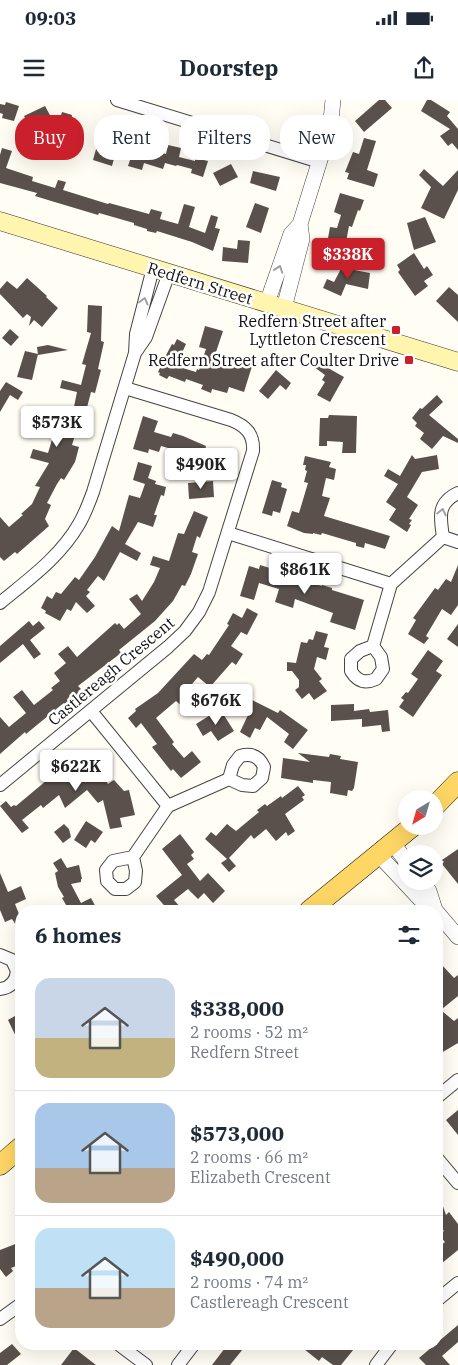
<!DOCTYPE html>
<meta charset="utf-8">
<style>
:root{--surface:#fff;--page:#f6f6f7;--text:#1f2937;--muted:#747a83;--line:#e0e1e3;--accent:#c9202b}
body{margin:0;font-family:"IBM Plex Serif",serif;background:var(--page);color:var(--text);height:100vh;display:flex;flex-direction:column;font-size:19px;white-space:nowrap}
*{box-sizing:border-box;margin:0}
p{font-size:16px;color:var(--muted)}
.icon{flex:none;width:28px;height:28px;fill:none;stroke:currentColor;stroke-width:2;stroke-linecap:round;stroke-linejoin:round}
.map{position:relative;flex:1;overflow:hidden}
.side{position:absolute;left:15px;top:805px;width:428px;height:445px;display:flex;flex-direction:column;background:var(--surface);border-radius:20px;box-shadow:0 5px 20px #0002}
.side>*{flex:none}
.hud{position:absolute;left:15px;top:15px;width:429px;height:45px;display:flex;gap:10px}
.needle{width:32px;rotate:217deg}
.buttons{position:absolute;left:398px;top:690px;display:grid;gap:10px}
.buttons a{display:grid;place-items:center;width:45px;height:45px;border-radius:50%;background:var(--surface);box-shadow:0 5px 20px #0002;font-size:25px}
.price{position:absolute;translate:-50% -42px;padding:0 11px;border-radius:5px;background:#fff;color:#222;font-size:16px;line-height:32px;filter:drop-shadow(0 1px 2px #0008)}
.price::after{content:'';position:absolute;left:50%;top:30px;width:15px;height:11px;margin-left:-8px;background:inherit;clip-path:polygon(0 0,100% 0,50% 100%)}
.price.selected{background:var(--accent);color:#fff}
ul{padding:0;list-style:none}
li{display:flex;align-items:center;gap:15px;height:125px;padding:0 20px}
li+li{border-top:1px solid var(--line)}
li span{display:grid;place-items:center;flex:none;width:140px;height:100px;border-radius:15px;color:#555}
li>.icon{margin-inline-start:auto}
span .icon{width:60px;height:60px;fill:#fffc;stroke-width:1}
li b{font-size:21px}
h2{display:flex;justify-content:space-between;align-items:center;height:60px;padding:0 20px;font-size:21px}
.chip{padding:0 18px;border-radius:20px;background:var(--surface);box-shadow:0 5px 20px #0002;font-size:18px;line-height:45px}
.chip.selected{background:var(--accent);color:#fff}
.status{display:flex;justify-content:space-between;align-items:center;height:35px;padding:0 25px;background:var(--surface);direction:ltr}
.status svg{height:14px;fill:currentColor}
header{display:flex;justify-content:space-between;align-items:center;height:65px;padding:0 20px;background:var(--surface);font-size:22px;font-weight:700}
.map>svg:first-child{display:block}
.building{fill:#5a514c}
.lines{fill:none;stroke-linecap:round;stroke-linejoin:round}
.minor-casing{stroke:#444;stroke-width:14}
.tertiary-casing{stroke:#444;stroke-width:16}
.secondary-casing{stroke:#333;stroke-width:19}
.primary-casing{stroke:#222;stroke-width:21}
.minor{stroke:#fff;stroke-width:12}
.tertiary{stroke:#fff;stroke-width:15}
.secondary{stroke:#fff5af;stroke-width:18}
.primary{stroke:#fed665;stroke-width:20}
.oneway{stroke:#a0a0a0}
.poi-dot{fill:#c9202b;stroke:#fff;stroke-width:2}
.labels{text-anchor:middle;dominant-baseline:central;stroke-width:5;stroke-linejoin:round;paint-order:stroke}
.street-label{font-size:16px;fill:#111;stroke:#fff}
.poi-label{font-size:16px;fill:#111;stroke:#fff;text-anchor:end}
</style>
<div class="status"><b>09:03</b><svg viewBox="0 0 49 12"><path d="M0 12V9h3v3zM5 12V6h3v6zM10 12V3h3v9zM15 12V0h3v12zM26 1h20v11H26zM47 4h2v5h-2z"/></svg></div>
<header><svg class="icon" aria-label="menu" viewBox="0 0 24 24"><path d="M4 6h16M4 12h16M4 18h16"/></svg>Doorstep<svg class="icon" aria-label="share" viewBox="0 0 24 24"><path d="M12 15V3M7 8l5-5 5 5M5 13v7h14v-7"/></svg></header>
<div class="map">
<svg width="458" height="1265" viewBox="0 0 458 1265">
<rect width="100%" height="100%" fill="#fffdf4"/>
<!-- building -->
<path class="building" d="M379 0H385L392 8 364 32 355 21Z
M427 0H431L450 12 447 16 458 29V50L452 43 448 46 440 36 450 29 421 11Z
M6 2 19 6 14 21 2 18 3 14 0 13V4L5 5Z
M45 6 57 28 36 39 24 16Z
M62 12 72 15 71 21 80 23 74 45 65 42 68 34 56 31Z
M127 27 148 34 147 37 152 38 149 49 166 54 168 45 181 48 179 57 195 61V58L208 61 203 77 191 73 192 69 177 65 176 66 165 63 163 69 144 63 142 70 128 66 130 60 115 55 112 66 93 60 101 31 108 33 109 30 125 35Z
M364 38 376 41 367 70 378 74 374 87 347 79 349 73 345 72 353 52 359 54Z
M2 48 12 51 6 68 33 77 32 81 55 88 58 80 66 82 63 90 108 104 109 103 149 114 151 109 162 112 160 119 178 124 184 104 195 107 189 127 205 133 211 115 218 117 215 128 220 129 213 151 192 142 157 131 156 133 147 131V129L134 125V123L99 113 98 115 48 100 35 96 37 93 0 83V55Z
M231 64 238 77 220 86 213 73Z
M424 69 443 86 458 70V90L444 119 421 108 431 87 419 75Z
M253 71 280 77 276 91 250 83Z
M340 93 364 100 360 111 358 110 352 127 349 126 343 158 325 155 330 127 337 128 341 115 334 112Z
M255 103 269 108 261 133 246 127Z
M425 117 436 142 414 150 407 123Z
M238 140 250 141 248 163 222 161 223 147 237 149Z
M414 153 424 169 427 166 433 175 424 181 428 186 415 196 398 172 400 170 397 165Z
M343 165 354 170 370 173 368 189 346 184 341 196 323 188 327 179 334 182Z
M27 178 47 196 46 197 58 208 42 227 34 220 29 226 31 217 27 214 23 218 0 194V189L7 181 17 189Z
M449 187 458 195V222L436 201Z
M88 205 102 206 101 241 104 242 98 269 101 270 95 293 91 292 83 323 79 322 72 345 79 347 75 362 64 380 61 378 57 384 47 403 51 405 45 419 49 426 17 454 15 452 4 461 0 457V417L9 427 23 415 21 414 32 404 40 387 35 386 49 363 30 358 33 349 48 353 55 330 48 328 50 321 70 326 77 292 60 288 62 280 81 285 86 265 82 264 91 233 87 232Z
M205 226 223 231 216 252 253 263 244 292 229 287 227 293 212 289 211 293 201 289 203 285 186 279 185 282 169 276 167 279 159 275 160 273 158 272 164 259 172 244 174 245 177 239 186 244 176 266 196 272 197 269 199 270 206 249 199 247Z
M10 229 19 237 11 246 2 238Z
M48 245 68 250 38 255 37 247Z
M25 251 38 254 32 280 17 277Z
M312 259 344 277 330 302 317 295 325 282 322 280 325 275 310 264Z
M276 270 291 283 286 290 280 285 268 299 259 291Z
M6 282 23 292 18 300 10 295 0 312V291Z
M437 295 443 302 429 315 458 339V343L443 336 432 349 420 339 424 333 415 326 417 323 412 318 420 308 422 309Z
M329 315 357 316 356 353H342L343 342 327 341V346H319L320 318H328Z
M143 316 158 321 154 332 171 337 173 333 183 336 206 346 205 350 225 351 224 374 211 373 212 359H206L161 346 159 352 149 349 148 353 133 349Z
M412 355 415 359 437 355 439 369 422 372 407 397 418 405 409 419 412 420 409 424 411 425 407 432 389 420 396 409 386 402 398 384 384 376 388 369 400 376Z
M305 356 331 362 329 367 336 369 334 380 326 378 322 396 330 398 324 416 390 436 385 449 365 443 364 448 356 446V443L322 433 321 435 313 433V434L304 433 287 426 292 411 299 413 308 383 304 382 307 371 305 370 306 365H303Z
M138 362 152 366 148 378 156 381 155 384 166 387 164 396 161 395 154 415H157L153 427 138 422 125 444 141 453 137 461 120 452 104 481 98 476 87 490 90 492 86 496 95 506 87 513 76 502 71 511 67 509 60 521 45 513 46 511 41 508 47 496 52 499 56 492 61 494 75 477 79 480 95 457 112 426 119 431 129 395 140 398 145 384 133 380Z
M272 380 282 383 281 387 287 389 280 413 273 411 272 416 262 413Z
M213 381 214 397 189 399 188 383Z
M194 411 208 417 200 438 197 436 192 452 198 454 191 474 185 486 182 485 173 501 155 521 119 550 121 553 78 586 81 589 78 591 80 593 66 605 64 603 60 606 26 634 25 632 0 654V617L9 627 26 613 13 597 22 590 34 605 53 590 51 588 60 581 54 573 66 563 58 554 68 546 77 557 115 523 117 525 119 523 124 529 141 514 129 499 137 494 142 501 154 482 160 468 150 465 153 456 169 461 178 433 184 434Z
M260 465 289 474V477L322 486V485L332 488V490L364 500 355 530 330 522 333 513 295 499 293 508 275 502 279 489 259 483 254 500 240 496 249 466 259 469Z
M458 465V505L451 515 442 509 426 536 429 538 424 544 408 534 416 520 413 518 435 488 438 490 446 479 451 482Z
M247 508 258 514 247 535 241 532 231 546 243 554 236 565 232 562 210 587 198 577 187 590 196 598 186 610 176 601 156 618 174 642 172 644 184 658 192 651 201 662 181 678 173 669 171 671 152 647 157 644 141 623 136 628 128 618 136 611 135 609 158 593 194 554 202 560 207 554 209 555 229 525 227 524 233 513 242 518Z
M29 521 33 526 39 521 45 528 30 540 41 554 34 559 23 544 0 563V546Z
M458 524V547L447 539Z
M316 531 328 534 324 547 329 548 326 560 317 557 314 569 322 579 319 581 327 591 314 600 309 593 302 599 295 590 299 587V580L292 571H287V562L296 563 301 542 307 543 309 539 313 540Z
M428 550 443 561 436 571 442 575 413 617 399 607 404 600 401 598 406 592 408 593 418 579 411 574Z
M248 598 278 613 280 610 308 630 293 649 284 642 289 634 267 617 260 630 255 628 250 638 240 632 248 615 241 612Z
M354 604V611L369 609 370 612 388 610 390 631 382 632 381 625 362 627V619L331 621V605Z
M220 609 234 631 218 641 211 631 203 636 196 624Z
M93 650 94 654H101L102 664 95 666 108 684 114 680 124 691 129 690 135 715 120 718 122 727 110 729 103 700 98 703 87 690 65 708 59 695 43 708 41 705 22 720 29 728 22 733 0 706 6 701 11 707 14 705 16 706 59 670 58 667 66 660 83 656V652Z
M298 653 329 657 330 654 341 656 340 659 358 662 354 688 352 691 348 690 347 696 330 693 331 682 313 680V683L281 678 283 658 310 662Z
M298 686 305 695 302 697 304 700 285 714 295 731 288 736 286 732 276 741 266 729 254 739 251 735 229 758 236 766 229 772 221 763 227 759 205 739 211 732 216 736 227 724 236 731 259 712 257 710 265 704 267 706 281 696 282 698Z
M86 721 103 732 95 743 91 740 86 748 74 740Z
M64 724 69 729 71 737 63 743 54 732Z
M180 734 194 752 191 755 194 759 187 764 200 781 208 773 225 791 213 803 204 793 198 799 188 789 174 800 180 807 175 811H169L156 796 182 775 162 749Z
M458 749V784L442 764 444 762 442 760Z
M61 758 67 768 79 765 82 779H81V782L71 784 81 803 91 798 98 811H67L69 810 62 798 64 797 58 787 55 773 58 771 53 763Z
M0 773 8 792 21 786 26 799 15 804 21 819V833L12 819 5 822 0 810Z
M441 864 454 878 458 875V896L442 909 436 902V868Z
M442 911 454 921 458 918V943L436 956V919Z
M15 916 19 923 21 922V947L8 920Z
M458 1010V1035L446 1020Z
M436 1092H438L446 1115 449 1112 458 1124V1150L436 1168V1150L445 1142 439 1135 444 1131 436 1122Z
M18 1143 20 1148 21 1147V1164L11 1168 13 1171 6 1177 0 1169V1150Z
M458 1225V1242L442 1256 450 1265H426L419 1258Z
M12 1244 21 1254 7 1265H0V1253Z
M228 1244H247L230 1265H212Z
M307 1244H358L341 1265H333L322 1257 319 1261 304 1249Z
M74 1248 96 1265H61Z"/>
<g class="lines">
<defs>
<path id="minor" d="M117 0 320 62
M135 253 146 237 169 173
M228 433 391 484 373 546
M443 437C440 417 437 403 458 393
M443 437 458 442
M391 484 443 437
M0 503C29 479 60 457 79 424 85 414 89 403 93 392L135 253 136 234 153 168
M373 546 381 557 383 569 376 579C365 584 357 581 351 571V559L360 551Z
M91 611 168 706 133 757 136 771 135 782 126 789H115L107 781 106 770 113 761 133 757
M0 685 168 547 185 531 199 512 209 492 253 351C254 334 246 326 231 320L125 288
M168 706 229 679 233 665 240 656C251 653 259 656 264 667L262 678 253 686 242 685 229 679
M0 855 12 860 17 871C16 881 11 888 0 889
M436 998 458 980
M436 1057 458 1083
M436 1201 458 1183
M0 1219 21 1204
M118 1244 146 1265
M178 1265 194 1244
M376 1265 392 1244"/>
<path id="tertiary" d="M267 203 291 134 300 124
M284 208 302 139 300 124 324 47 331 20 333 0
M392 742 406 761
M378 754 420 799 435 810 458 837
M421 781 429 791 435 810"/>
<path id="secondary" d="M0 121 458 262"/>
<path id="primary" d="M434 707 458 682
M309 811 413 726
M0 1065 21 1047"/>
</defs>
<!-- minor casing -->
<use href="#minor" class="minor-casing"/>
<!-- tertiary casing -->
<use href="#tertiary" class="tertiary-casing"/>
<!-- secondary casing -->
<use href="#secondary" class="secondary-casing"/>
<!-- primary casing -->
<use href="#primary" class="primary-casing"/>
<!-- minor -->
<use href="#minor" class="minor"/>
<!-- tertiary -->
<use href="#tertiary" class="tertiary"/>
<!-- secondary -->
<use href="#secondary" class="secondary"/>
<!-- primary -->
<use href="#primary" class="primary"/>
</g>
<!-- one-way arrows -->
<defs><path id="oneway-chevron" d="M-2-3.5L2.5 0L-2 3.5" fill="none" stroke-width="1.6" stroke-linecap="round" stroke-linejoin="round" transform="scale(1.25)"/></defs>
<g class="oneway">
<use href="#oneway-chevron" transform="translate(279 169) rotate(-71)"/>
<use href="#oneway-chevron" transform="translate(144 201) rotate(-75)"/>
<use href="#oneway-chevron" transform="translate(442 412) rotate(-77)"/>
</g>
<!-- markers -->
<g class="poi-dot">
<rect x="391" y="225" width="10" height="10" rx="2.5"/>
<rect x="404" y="255" width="10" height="10" rx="2.5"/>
</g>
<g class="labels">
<!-- street labels -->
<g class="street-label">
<text transform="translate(200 183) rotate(17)">Redfern Street</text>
<text transform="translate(111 571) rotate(-40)">Castlereagh Crescent</text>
</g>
<!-- poi labels -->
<g class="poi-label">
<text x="386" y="221">Redfern Street after<tspan x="386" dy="18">Lyttleton Crescent</tspan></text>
<text x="399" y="260">Redfern Street after Coulter Drive</text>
</g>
</g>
</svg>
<div class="buttons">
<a><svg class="needle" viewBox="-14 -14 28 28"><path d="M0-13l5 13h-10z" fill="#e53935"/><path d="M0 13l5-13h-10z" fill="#747a83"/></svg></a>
<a><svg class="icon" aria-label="layers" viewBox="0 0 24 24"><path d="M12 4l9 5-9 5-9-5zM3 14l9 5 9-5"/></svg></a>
</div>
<b class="price selected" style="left:348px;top:180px">$338K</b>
<b class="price" style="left:57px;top:348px">$573K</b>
<b class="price" style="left:201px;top:390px">$490K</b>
<b class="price" style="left:305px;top:495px">$861K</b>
<b class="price" style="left:216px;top:626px">$676K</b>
<b class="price" style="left:76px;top:692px">$622K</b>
<div class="hud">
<a class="chip selected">Buy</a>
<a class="chip">Rent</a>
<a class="chip">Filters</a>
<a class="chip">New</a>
</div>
<section class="side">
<h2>6 homes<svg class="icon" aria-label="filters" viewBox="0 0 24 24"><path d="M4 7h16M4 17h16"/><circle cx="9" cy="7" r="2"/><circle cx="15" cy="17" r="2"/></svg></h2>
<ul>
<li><span style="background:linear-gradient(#c9d6e8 60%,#c2b280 0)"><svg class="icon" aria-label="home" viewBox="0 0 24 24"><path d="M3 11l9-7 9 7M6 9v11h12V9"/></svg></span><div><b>$338,000</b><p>2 rooms · 52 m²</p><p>Redfern Street</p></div></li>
<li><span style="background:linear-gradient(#a9c7e8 65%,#b9a48a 0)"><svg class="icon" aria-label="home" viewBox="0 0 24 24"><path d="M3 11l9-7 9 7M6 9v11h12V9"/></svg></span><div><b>$573,000</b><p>2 rooms · 66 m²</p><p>Elizabeth Crescent</p></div></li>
<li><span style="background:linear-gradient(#bfe0f5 60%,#b9a48a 0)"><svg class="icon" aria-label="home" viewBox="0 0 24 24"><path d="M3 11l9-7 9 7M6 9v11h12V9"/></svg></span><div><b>$490,000</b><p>2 rooms · 74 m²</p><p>Castlereagh Crescent</p></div></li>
</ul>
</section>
</div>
